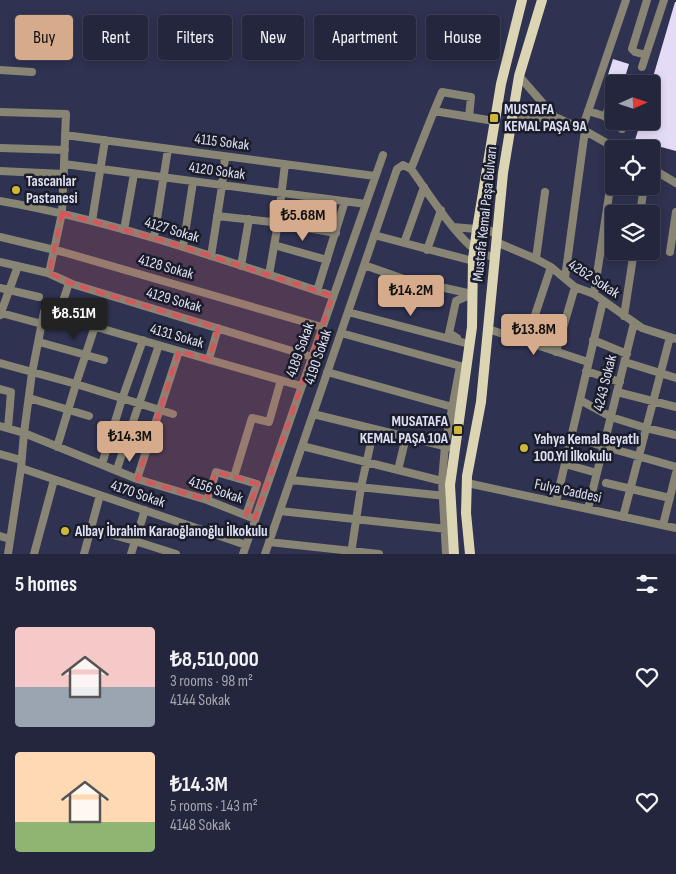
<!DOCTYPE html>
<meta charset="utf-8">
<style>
:root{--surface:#23263c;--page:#2b2e43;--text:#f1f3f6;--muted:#a3a5af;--line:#404356;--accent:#d6ab8b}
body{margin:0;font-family:"Sofia Sans Condensed",sans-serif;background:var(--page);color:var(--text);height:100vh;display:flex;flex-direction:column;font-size:19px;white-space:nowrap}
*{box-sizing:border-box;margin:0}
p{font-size:16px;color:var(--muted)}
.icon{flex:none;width:28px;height:28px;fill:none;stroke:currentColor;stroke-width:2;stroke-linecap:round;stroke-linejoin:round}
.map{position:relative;height:554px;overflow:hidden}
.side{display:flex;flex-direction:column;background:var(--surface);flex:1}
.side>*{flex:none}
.hud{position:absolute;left:15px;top:15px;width:646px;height:45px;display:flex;gap:10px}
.needle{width:32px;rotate:87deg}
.controls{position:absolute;left:605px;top:75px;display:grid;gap:10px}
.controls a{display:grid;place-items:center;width:55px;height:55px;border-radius:5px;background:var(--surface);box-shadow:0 2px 8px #0003,0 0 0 1px var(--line);font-size:25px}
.price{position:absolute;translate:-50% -42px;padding:0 11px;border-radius:5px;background:var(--accent);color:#111;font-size:16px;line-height:32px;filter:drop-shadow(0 1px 2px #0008)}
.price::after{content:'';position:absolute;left:50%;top:30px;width:15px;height:11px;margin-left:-8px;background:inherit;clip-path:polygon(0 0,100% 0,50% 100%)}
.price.current{background:#222;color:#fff}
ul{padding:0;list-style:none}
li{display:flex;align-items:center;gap:15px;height:125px;padding:0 15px}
li span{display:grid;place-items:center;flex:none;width:140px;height:100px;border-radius:5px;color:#555}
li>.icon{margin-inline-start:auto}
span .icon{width:60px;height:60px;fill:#fffc;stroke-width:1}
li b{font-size:21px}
h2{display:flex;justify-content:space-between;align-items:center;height:60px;padding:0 15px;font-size:21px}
.pill{padding:0 18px;border-radius:5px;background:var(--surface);box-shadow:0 2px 8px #0003,0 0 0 1px var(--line);font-size:18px;line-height:45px}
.pill.current{background:var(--accent);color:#111}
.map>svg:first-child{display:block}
.building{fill:#e4dcf7}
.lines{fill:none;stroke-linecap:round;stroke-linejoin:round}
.minor{stroke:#888575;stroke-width:8}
.major{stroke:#dbd5b4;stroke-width:10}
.marked{fill:#d8565b;fill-opacity:0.2;stroke:#d8565b;stroke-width:4;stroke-dasharray:10 6;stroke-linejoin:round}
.poi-dot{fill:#cfb837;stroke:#1a1c29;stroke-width:2}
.labels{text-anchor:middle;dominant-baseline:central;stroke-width:5;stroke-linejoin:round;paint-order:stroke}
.poi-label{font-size:15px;font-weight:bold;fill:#dde0f3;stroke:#1a1c29;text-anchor:start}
.street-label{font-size:15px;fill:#dde0f3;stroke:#1a1c29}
</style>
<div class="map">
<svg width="676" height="554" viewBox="0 0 676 554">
<rect width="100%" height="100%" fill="#2f3250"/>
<!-- building -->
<path class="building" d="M675 2H676V151L635 140 641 121H651V84Z
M613 59 629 64 623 84H615L606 81Z"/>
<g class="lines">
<!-- minor -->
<path class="minor" d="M646 55 635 52 632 49 647 0
M642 67 664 0
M0 70 32 72
M519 76 555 117 582 129 617 149
M434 111 442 92 471 97 469 117
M588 111 614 119
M0 112 66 114 62 213 49 273
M605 117 614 92
M510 127 523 119 555 117
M582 129 626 0
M622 129 624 121
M65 135 375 176
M0 148 65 150
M64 164 366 204
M651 168 676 183
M411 169 434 111 494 121
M0 171 64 174
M0 201C114 221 224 260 333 296
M640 214 644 186
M217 216 272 222 336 233
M92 221 105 140
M453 227 488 230 497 234
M124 230 134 174
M374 235 473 261
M0 237 63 252 322 327
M154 238 168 149
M496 242 536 259 551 267 575 287 594 294 642 328 676 339
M404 243 424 187
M274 245 327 260
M183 247 193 182
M427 250 441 210
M670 252 676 212
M211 256 222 186 225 157
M536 259 545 192
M0 262 48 273 72 284 312 357
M364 265 404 279 472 294
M241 266 249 219
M269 275 278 223 285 164
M565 278 585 130
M0 288 39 297
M317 291 345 201
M594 294 614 162
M348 312 469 344
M1 313 42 324
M0 315 18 266
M58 316 69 283
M624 316 634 251
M488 329 588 362
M341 333 464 367
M457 338 449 333 456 301 472 294
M593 340 627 354
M39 342 104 360
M526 342 551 267
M556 352 575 287
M209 359 218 328
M625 362 676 378
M0 363 76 384 173 414
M586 371 620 382
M327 372 456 408
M0 389 11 392 8 428
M617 392 676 407
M29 398 89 416
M580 400 611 417 646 428 676 435
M313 414 448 447
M0 426 24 433 137 479 207 500 255 519
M571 437 676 467
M302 446 442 481
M57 447 76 384 95 326
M0 454 21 460
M102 464 122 399 143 340
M565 464 597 473
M21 468 246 545
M117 469 159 345
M398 470 406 437
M234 477 252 418 269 422 281 380
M137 479 179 351
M291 480 446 496
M467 483 676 528
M606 483 670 498
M207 500 216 472 257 484 246 515
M556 502 603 301
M588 509 634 323
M280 511 447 529
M623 517 670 337
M663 525 676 473
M91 529 135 541 176 554
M0 536 10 539
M269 542 379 554
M8 554 21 468 24 433 32 373 44 312 301 386
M34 554 54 480
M84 554 100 495
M131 554 145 510
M243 554 383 155
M265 554 397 169 403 165 411 169C427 191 458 241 480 253 484 255 490 256 495 257
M351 554 361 487 374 429
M446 554 442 481 445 446 460 366"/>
<!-- major -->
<path class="major" d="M454 554 450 485 472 327 473 259 477 229 501 84 522 0
M470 554 466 513 467 476 481 402 503 173 519 76 542 0"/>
</g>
<!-- marked area -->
<path class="marked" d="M62 213 169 242 333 296 255 519 246 515 257 484 234 477 216 472 207 500 137 479 179 351 209 359 218 328 72 284 49 273Z"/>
<!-- markers -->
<g class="poi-dot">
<rect x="489" y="113" width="10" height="10" rx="2.5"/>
<circle cx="16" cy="190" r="5"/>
<rect x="453" y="425" width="10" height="10" rx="2.5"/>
<circle cx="524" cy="448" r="5"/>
<circle cx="65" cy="531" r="5"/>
</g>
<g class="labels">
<!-- poi labels -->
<g class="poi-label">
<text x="504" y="109">MUSTAFA<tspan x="504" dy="17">KEMAL PAŞA 9A</tspan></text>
<text x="26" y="181">Tascanlar<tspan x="26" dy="17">Pastanesi</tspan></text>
<text x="448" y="421" text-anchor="end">MUSATAFA<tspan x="448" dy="17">KEMAL PAŞA 10A</tspan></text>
<text x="534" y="439">Yahya Kemal Beyatlı<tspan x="534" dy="17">100.Yıl İlkokulu</tspan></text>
<text x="75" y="531">Albay İbrahim Karaoğlanoğlu İlkokulu</text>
</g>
<!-- street labels -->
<g class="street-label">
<text transform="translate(222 142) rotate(7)">4115 Sokak</text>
<text transform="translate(217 171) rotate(8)">4120 Sokak</text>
<text transform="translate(485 214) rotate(-84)">Mustafa Kemal Paşa Bulvarı</text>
<text transform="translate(172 230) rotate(17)">4127 Sokak</text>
<text transform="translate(166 267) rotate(16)">4128 Sokak</text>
<text transform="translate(594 279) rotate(33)">4262 Sokak</text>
<text transform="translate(174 300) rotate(16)">4129 Sokak</text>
<text transform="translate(177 336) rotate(16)">4131 Sokak</text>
<text transform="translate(300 350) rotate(-70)">4189 Sokak</text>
<text transform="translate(318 357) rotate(-71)">4190 Sokak</text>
<text transform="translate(605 383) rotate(-76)">4243 Sokak</text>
<text transform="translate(216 490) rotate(19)">4156 Sokak</text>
<text transform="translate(568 491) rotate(12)">Fulya Caddesi</text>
<text transform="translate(138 494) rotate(19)">4170 Sokak</text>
</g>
</g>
</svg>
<div class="controls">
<a><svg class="needle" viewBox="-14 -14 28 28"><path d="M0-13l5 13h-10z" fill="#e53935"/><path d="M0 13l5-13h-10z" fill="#a3a5af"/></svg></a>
<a><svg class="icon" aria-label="locate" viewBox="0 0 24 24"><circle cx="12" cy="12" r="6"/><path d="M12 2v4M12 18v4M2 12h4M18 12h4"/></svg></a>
<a><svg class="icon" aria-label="layers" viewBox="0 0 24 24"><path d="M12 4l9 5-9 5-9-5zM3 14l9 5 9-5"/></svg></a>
</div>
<b class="price" style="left:303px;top:242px">₺5.68M</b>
<b class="price" style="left:411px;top:317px">₺14.2M</b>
<b class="price current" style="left:74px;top:340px">₺8.51M</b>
<b class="price" style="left:534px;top:356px">₺13.8M</b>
<b class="price" style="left:130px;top:463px">₺14.3M</b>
<div class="hud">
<a class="pill current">Buy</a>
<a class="pill">Rent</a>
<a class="pill">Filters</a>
<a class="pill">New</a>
<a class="pill">Apartment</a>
<a class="pill">House</a>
</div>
</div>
<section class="side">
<h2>5 homes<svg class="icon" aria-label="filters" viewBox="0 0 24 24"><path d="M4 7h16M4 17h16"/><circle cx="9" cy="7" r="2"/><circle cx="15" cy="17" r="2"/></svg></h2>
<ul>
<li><span style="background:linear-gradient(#f6c9c9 60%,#9aa5b1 0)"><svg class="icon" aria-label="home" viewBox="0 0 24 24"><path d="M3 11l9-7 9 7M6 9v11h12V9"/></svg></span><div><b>₺8,510,000</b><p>3 rooms · 98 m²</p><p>4144 Sokak</p></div><svg class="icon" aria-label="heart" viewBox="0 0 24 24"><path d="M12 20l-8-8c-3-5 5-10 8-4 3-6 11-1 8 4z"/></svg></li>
<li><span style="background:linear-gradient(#ffd9b3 70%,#8fb573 0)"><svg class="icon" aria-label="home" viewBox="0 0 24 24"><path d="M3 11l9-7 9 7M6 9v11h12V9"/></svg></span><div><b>₺14.3M</b><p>5 rooms · 143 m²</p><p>4148 Sokak</p></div><svg class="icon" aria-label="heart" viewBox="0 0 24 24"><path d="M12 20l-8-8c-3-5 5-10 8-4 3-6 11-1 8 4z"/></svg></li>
</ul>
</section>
